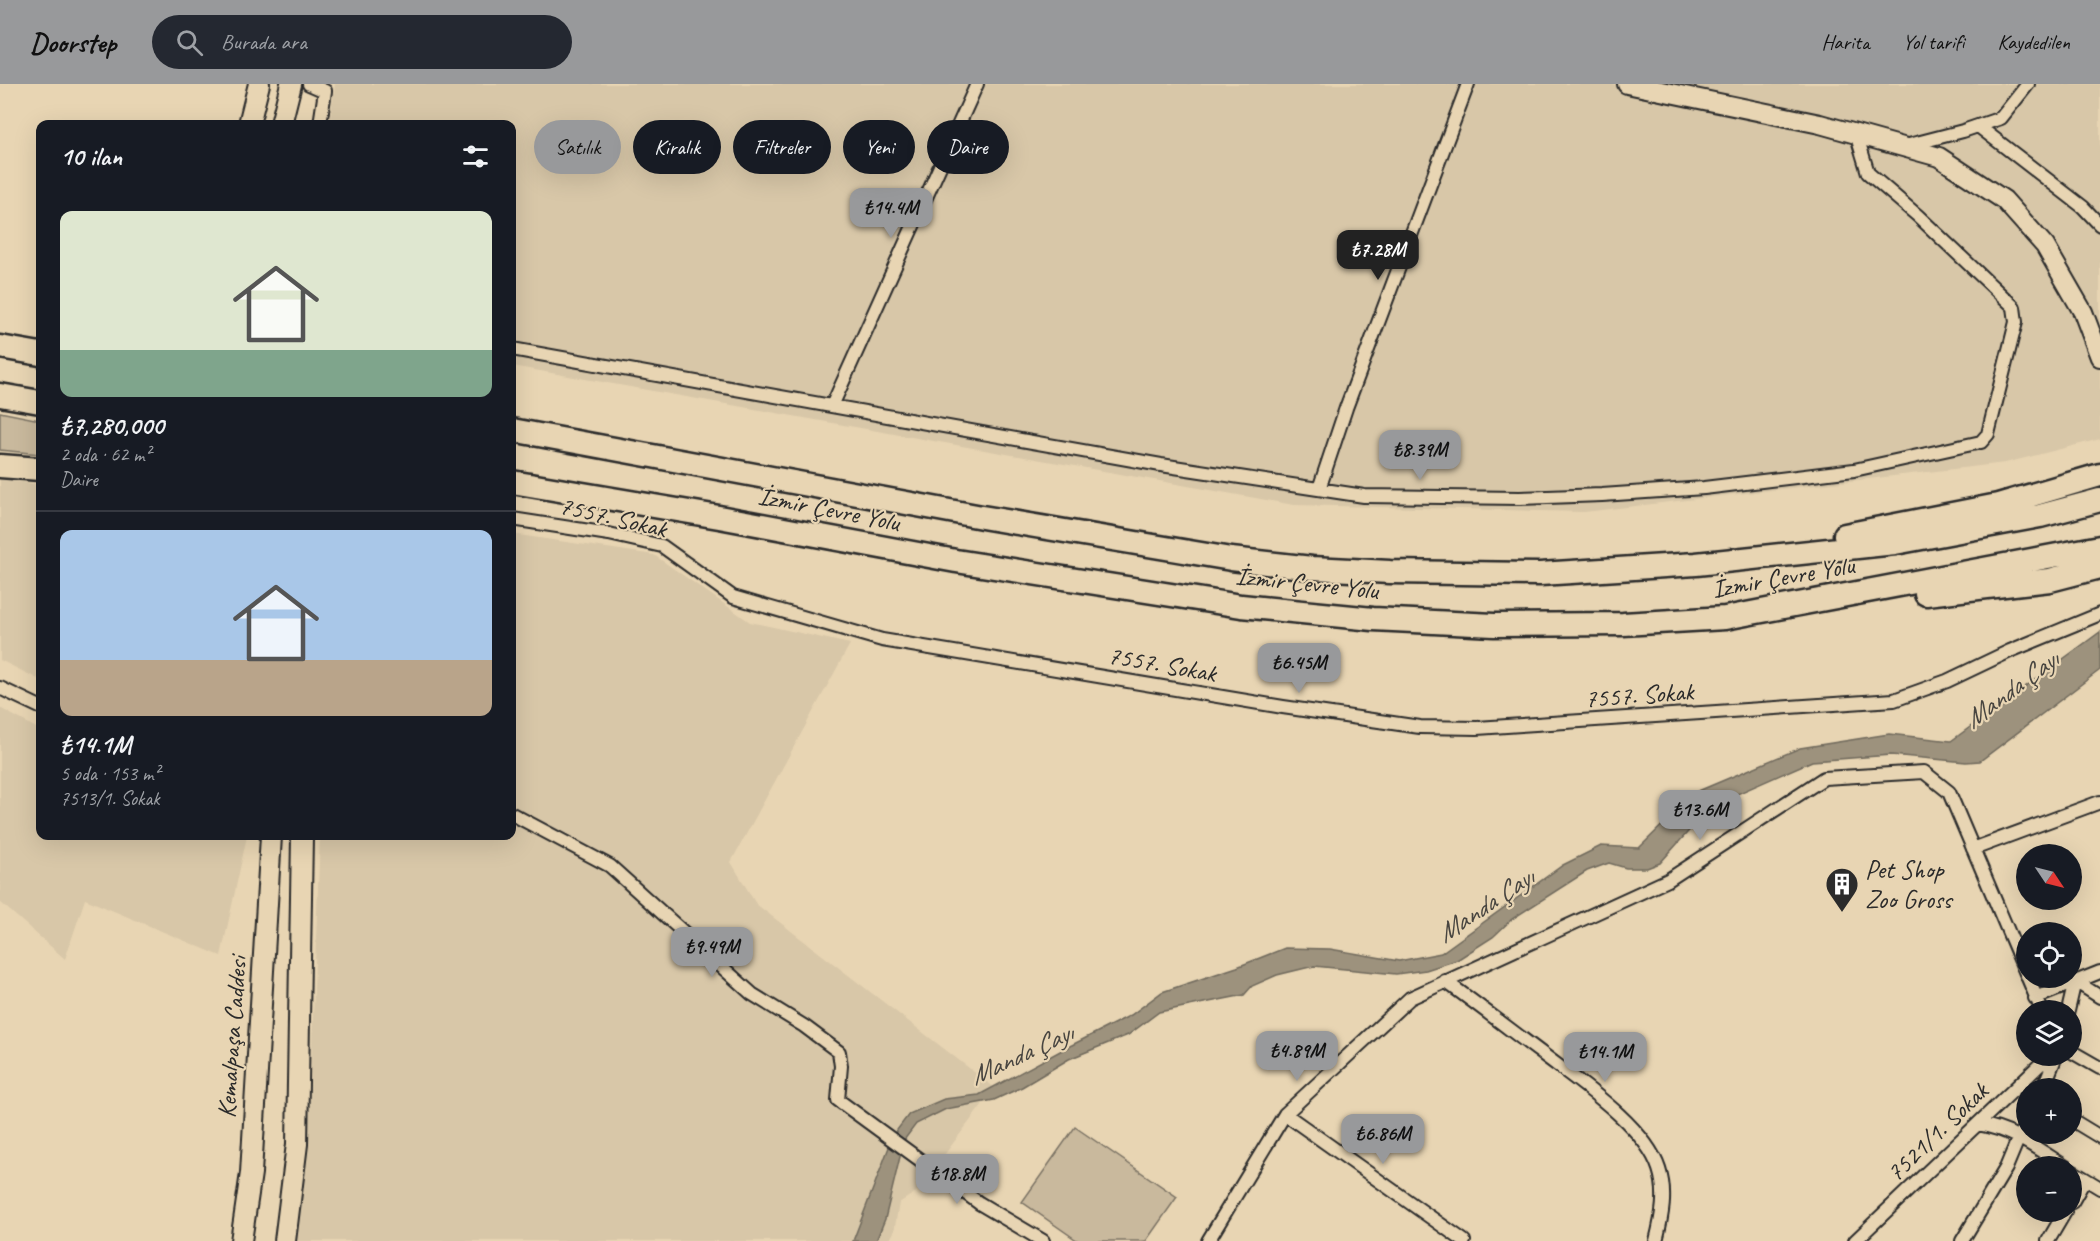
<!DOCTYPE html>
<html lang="tr">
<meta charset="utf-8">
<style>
:root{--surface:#171b24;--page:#242831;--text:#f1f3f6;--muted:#9ea1a6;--line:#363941;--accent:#98999b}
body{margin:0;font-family:Caveat,sans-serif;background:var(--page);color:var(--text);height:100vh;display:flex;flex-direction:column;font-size:22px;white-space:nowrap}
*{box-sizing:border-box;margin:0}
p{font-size:20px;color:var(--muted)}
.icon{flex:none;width:33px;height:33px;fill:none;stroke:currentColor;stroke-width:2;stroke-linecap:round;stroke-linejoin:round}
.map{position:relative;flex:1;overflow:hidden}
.details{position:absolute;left:36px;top:36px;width:480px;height:720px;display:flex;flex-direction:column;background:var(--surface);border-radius:12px;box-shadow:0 6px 24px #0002}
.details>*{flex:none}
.banner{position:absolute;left:534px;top:36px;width:570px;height:54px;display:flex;gap:12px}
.needle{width:39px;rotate:125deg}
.buttons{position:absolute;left:2016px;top:760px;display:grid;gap:12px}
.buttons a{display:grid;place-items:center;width:66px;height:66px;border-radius:50%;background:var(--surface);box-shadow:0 6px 24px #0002;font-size:30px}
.price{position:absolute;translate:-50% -51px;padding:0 14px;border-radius:12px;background:var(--accent);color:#111;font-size:20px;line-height:39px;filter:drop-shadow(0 2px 3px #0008)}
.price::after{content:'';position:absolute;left:50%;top:36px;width:18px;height:14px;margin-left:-9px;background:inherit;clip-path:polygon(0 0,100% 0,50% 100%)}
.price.selected{background:#222;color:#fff}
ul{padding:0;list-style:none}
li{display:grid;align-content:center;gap:12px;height:318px;padding:0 24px}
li+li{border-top:2px solid var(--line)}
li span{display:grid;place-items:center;height:186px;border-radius:12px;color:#555}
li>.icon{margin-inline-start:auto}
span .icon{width:108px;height:108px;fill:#fffc;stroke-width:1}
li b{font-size:26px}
h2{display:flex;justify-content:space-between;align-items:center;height:72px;padding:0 24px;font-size:26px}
.tag{padding:0 21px;border-radius:27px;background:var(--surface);box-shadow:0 6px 24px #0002;font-size:21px;line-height:54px}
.tag.selected{background:var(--accent);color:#111}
header{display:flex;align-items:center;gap:36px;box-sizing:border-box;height:84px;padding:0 30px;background:var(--accent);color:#111}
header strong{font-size:28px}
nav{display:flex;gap:33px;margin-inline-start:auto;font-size:21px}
.search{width:420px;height:54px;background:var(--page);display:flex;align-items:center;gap:15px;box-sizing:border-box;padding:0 21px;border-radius:33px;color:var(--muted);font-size:22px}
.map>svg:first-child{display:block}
.built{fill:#d8c7a8}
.green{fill:#c9b99d;stroke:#7a7264;stroke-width:1.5}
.water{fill:#9d927d;stroke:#6f695c;stroke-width:1.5}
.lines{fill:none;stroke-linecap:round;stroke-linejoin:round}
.minor-casing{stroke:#2b2b2b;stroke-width:16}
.secondary-casing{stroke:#2b2b2b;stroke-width:22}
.primary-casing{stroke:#2b2b2b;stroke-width:24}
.motorway-casing{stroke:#2b2b2b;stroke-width:27}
.minor{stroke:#e8d5b3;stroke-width:12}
.secondary{stroke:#e8d5b3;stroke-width:18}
.primary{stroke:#e8d5b3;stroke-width:20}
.motorway{stroke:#e8d5b3;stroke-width:22}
.labels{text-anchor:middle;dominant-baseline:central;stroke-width:4.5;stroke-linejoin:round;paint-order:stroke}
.street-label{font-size:26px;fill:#2b2b2b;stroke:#e8d5b3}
.poi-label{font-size:26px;fill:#2b2b2b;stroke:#e8d5b3;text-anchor:start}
.water-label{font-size:27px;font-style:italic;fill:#484540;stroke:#e8d5b3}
</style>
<header>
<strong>Doorstep</strong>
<div class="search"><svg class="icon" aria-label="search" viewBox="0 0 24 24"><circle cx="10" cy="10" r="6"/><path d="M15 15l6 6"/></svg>Burada ara</div>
<nav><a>Harita</a><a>Yol tarifi</a><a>Kaydedilen</a></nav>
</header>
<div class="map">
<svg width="2100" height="1157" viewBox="0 0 2100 1157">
<rect width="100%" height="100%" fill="#e8d5b3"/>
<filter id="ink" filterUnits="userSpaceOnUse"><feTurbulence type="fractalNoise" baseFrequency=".0167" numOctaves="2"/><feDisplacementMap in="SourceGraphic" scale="12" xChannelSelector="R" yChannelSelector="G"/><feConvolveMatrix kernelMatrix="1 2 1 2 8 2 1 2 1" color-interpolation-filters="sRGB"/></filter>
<g filter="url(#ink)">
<!-- built -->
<path class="built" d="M335 0H2100V355L2005 379 1584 428 1294 421 512 282V40H329Z
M0 394 40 401V596L0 576Z
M512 450 654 471 750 538 850 560 731 778 756 820 995 1004 916 1108 899 1119 894 1148 889 1157H294L309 1034 320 752H512Z
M0 624 40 646V752H247L221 872 85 815 65 875 0 818Z"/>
<!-- green -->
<path class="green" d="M0 328 40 336V370L0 366Z
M1075 1043 1177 1113 1146 1157H1078L1022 1118Z"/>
<!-- water -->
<path class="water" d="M2100 548V586L1980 677 1966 678 1891 671 1812 677 1712 721 1660 779 1647 784H1626L1609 779 1587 787 1512 835 1493 853 1457 876 1426 886 1396 890 1314 882 1277 891 1252 902 1244 911 1159 928 1128 951 1069 975 1022 1003 994 1016 946 1025 916 1040 904 1056 885 1135 876 1157H853L894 1050 909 1030 944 1015 979 1011 1064 965 1131 931 1162 908 1237 883 1285 864 1330 865 1399 877 1441 869 1563 781 1601 762 1639 764 1696 708 1800 664 1889 650 1951 657Z"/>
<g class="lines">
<defs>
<path id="minor" d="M309 0 325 7 320 40
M1978 42 2083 123 2100 141
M1905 62 1963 47 2001 34 2028 0
M512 265 1161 381 1364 412 1520 414 1602 411 1704 404 1854 386 1981 358 1988 350 2016 238 2014 223 1918 132 1868 89 1856 49
M832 322 977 0
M1319 405 1346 324 1468 0
M512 435 609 450 662 462 733 513 882 556 1283 623 1420 643 1477 644 1894 616 1947 597 2010 567 2100 530
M0 604 40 623
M512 730 610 782 752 910 804 942 839 968 841 982 838 1016 979 1119 1043 1157
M1973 765 2100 718
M1445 897C1477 920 1508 944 1540 968 1576 996 1645 1041 1659 1085 1667 1109 1662 1133 1656 1157
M2035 914 2100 888
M2068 927 2075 897 2100 913
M2072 968 2100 984
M2043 1005 2056 972
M1285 1030 1464 1157
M2072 1036 2100 1053
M1978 1040C2014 1046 2036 1064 2066 1083
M2072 1087 2100 1104
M2072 1118 2085 1095
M1208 1157 1285 1030 1410 914 1668 796 1824 694 1924 688 1949 708 2042 927
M1855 1157 2049 972
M1962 1157 2006 1084 2016 1060 2026 1040
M2048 1157 2065 1128"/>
<path id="secondary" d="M1627 0 1820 40 1939 73 2004 116 2045 162 2083 228 2100 273"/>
<path id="primary" d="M249 40 259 0
M281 40 291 0
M241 1157 251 1089 271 752
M285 1157 297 1060 302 752"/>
<path id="motorway" d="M0 263 40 270
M0 311 40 318
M512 346 982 433 1231 475 1312 484 1390 488 1540 490 1696 480 1895 459 2040 432 2100 416
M0 382 40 385
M512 398 719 433 956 477 1241 522 1373 535 1494 541 1623 540 1725 534 2100 463
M1845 451 1998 421 2100 391
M1926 510 2050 496 2100 483"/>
</defs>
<!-- minor casing -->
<use href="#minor" class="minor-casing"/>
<!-- secondary casing -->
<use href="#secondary" class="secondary-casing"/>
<!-- primary casing -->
<use href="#primary" class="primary-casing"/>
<!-- motorway casing -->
<use href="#motorway" class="motorway-casing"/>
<!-- minor -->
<use href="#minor" class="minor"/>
<!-- secondary -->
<use href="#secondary" class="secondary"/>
<!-- primary -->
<use href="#primary" class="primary"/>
<!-- motorway -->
<use href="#motorway" class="motorway"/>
</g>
</g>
<!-- icons -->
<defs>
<symbol id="building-pin" viewBox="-11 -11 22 30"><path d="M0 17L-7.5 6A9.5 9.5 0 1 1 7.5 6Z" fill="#2b2b2b" stroke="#e8d5b3"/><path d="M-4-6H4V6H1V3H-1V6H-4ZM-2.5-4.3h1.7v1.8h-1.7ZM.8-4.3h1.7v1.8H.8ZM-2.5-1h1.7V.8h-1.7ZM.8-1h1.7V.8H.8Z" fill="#fff"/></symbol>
</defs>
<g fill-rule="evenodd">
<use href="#building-pin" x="1823" y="781" width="38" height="52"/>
</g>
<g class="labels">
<!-- street labels -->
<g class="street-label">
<text transform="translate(829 425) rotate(11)">İzmir Çevre Yolu</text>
<text transform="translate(613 433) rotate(13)">7557. Sokak</text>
<text transform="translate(1783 493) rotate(-10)">İzmir Çevre Yolu</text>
<text transform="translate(1307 499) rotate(6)">İzmir Çevre Yolu</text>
<text transform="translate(1162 580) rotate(10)">7557. Sokak</text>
<text transform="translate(1639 611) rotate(-4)">7557. Sokak</text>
<text transform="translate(232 953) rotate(-86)">Kemalpaşa Caddesi</text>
<text transform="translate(1937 1048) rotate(-44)">7521/1. Sokak</text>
</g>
<!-- poi labels -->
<g class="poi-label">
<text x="1865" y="785">Pet Shop<tspan x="1865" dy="30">Zoo Gross</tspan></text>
</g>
<!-- water labels -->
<g class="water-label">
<text transform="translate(2011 605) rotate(-37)">Manda Çayı</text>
<text transform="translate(1485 821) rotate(-34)">Manda Çayı</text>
<text transform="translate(1021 970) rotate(-25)">Manda Çayı</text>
</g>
</g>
</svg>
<div class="buttons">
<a><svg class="needle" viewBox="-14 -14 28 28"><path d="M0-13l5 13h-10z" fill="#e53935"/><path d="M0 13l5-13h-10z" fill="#9ea1a6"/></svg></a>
<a><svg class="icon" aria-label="locate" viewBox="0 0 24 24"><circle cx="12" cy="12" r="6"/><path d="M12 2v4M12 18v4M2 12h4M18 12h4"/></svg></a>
<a><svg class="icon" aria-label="layers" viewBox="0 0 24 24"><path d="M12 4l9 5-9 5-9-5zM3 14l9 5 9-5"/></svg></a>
<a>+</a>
<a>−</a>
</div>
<b class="price" style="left:891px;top:155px">₺14.4M</b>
<b class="price selected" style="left:1378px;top:197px">₺7.28M</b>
<b class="price" style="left:1420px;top:397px">₺8.39M</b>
<b class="price" style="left:1299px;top:610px">₺6.45M</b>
<b class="price" style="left:1700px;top:757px">₺13.6M</b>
<b class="price" style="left:712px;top:894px">₺9.49M</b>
<b class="price" style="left:1297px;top:998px">₺4.89M</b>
<b class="price" style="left:1605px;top:999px">₺14.1M</b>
<b class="price" style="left:1383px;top:1081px">₺6.86M</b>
<b class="price" style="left:957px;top:1121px">₺18.8M</b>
<div class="banner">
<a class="tag selected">Satılık</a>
<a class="tag">Kiralık</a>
<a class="tag">Filtreler</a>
<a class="tag">Yeni</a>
<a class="tag">Daire</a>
</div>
<section class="details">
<h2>10 ilan<svg class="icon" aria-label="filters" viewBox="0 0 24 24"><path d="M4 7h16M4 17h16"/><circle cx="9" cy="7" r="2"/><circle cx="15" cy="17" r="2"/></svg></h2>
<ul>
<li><span style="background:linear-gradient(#dfe7d0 75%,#7fa58c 0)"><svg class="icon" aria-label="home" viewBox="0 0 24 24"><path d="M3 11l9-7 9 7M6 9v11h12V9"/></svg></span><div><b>₺7,280,000</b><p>2 oda · 62 m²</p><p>Daire</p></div></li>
<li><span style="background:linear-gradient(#a9c7e8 70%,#b9a48a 0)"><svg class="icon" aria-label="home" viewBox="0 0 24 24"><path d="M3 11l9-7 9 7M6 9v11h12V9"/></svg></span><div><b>₺14.1M</b><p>5 oda · 153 m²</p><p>7513/1. Sokak</p></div></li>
</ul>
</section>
</div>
